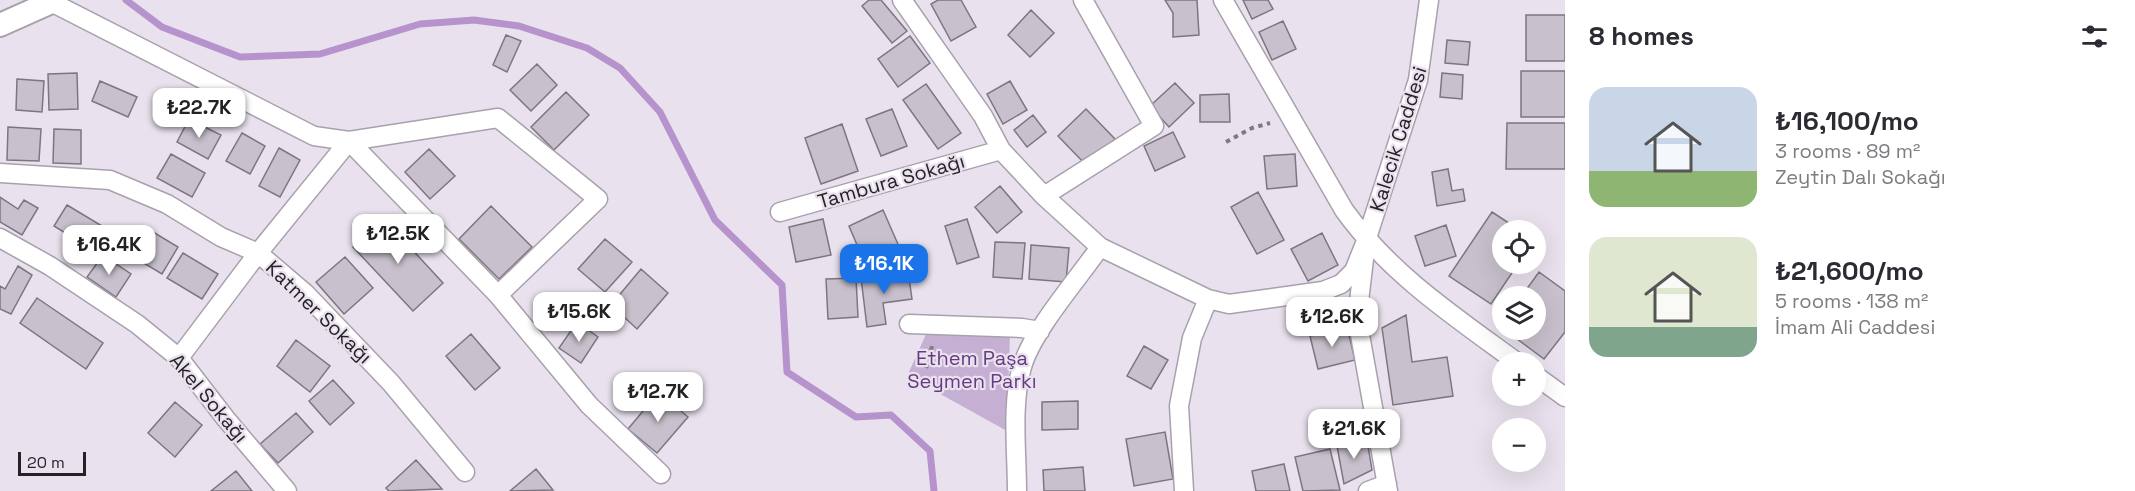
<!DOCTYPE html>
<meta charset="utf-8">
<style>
:root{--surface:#fff;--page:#f2f2f3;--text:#2b2b33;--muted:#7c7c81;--accent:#1a73e8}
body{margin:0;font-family:"Space Grotesk",sans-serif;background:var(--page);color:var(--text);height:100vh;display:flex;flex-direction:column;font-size:22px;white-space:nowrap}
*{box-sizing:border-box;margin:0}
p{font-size:20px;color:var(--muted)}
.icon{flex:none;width:33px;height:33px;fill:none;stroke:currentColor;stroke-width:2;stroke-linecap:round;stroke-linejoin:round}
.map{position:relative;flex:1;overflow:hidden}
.drawer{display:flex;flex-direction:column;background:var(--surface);width:570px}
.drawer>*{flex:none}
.controls{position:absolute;left:1492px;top:220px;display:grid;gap:12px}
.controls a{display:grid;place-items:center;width:54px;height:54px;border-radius:50%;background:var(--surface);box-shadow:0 6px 24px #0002;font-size:30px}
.scale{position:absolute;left:18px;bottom:15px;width:68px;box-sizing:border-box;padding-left:6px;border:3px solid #262327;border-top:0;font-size:16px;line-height:21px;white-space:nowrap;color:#262327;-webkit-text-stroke:4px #e9e2ee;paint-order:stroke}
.price{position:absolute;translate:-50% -51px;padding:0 14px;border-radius:12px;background:#fff;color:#222;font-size:20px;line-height:39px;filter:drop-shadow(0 2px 3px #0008)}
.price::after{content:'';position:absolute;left:50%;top:36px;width:18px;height:14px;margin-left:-9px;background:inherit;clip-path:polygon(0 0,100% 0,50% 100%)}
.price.active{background:var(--accent);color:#fff}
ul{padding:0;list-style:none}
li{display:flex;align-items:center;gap:18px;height:150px;padding:0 24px}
li span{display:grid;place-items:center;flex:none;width:168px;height:120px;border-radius:18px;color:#555}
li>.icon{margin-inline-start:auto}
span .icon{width:72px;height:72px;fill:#fffc;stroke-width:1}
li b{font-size:26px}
h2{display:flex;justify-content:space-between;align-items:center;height:72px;padding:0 24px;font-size:26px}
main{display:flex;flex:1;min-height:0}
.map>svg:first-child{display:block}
.green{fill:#c5afd3}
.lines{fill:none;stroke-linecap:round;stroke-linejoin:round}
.stream{stroke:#b693cc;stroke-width:7}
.building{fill:#c8c1cd;stroke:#7c7681;stroke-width:1.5}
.minor-casing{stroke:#a8a1ad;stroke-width:21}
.tertiary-casing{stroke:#a8a1ad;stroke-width:26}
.path{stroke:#7f7a81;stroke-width:4;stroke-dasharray:4.5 4.5;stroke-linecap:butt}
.minor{stroke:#fff;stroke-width:18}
.tertiary{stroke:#fff;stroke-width:22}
.labels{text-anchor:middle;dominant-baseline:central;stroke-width:4.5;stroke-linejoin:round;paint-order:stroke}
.street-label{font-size:20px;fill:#262327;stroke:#e9e2ee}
.park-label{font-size:20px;fill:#663a80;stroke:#e9e2ee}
</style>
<main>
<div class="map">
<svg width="1565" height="491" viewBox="0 0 1565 491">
<rect width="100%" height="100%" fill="#e9e2ee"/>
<!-- green -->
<path class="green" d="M927 332 1010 333 1007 431 933 390V385L909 372Z"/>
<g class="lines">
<!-- stream -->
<path class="stream" d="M126 0 162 27 240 57 320 54 420 24 474 20 519 26 587 48 620 68 660 112 715 220 782 285 787 372 856 417 891 415 930 451 934 491"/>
</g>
<!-- building -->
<path class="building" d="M869 0H881L907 31 892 43 862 6Z
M938 0H961L976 27 951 41 931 4Z
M1165 0H1197L1199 35 1173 37V13Z
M1243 0H1268L1273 9 1252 19Z
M1031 10 1054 33 1030 57 1008 35Z
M1526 15H1565V61H1526Z
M1283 21 1296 49 1272 60 1259 32Z
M506 35 521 41 507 72 493 65Z
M910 36 930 63 898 87 878 59Z
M1447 40 1470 42 1468 65 1445 63Z
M537 64 557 85 531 111 510 90Z
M1521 71H1565V117H1521Z
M77 73 78 109 49 110 48 74Z
M1442 73 1463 75 1462 99 1440 97Z
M17 79 44 81 42 112 16 110Z
M100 81 137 97 128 117 92 101Z
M1010 81 1027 110 1003 124 987 94Z
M1175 83 1194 103 1169 127 1150 106Z
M926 84 961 133 938 149 903 100Z
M566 92 589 115 554 150 531 127Z
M1229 94 1230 122H1200V95Z
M892 109 907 146 881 156 866 119Z
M1086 109 1115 139 1087 166 1058 136Z
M1033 115 1046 132 1027 147 1014 130Z
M189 119 221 135 208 159 177 142Z
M1507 123H1565V169H1506Z
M842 124 858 171 821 184 805 138Z
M8 127 41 129 39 161 7 160Z
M54 129 81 130V164L53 163Z
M1173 132 1185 157 1155 171 1144 146Z
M242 133 265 146 250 174 226 161Z
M279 148 300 160 280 197 259 186Z
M429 149 455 176 430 199 405 172Z
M171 154 205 173 192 197 157 178Z
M1295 154 1297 186 1267 189 1264 156Z
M1448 169 1452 191 1463 189 1465 201 1437 206 1432 172Z
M1000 186 1022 212 997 233 975 207Z
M1258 192 1284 240 1257 254 1231 207Z
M0 197 18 209 24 200 38 208 22 235 0 222Z
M67 205 107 229 94 251 54 226Z
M491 206 532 247 499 279 459 239Z
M883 210 901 251 866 266 849 226Z
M1492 212 1521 231H1503V264H1518L1491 304 1449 276Z
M384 219 443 283 413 311 353 247Z
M823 219 831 255 796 262 789 227Z
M967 219 979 257 957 264 945 226Z
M1446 225 1456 256 1425 266 1415 236Z
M148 229 178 247 162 274 132 256Z
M1322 233 1338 265 1308 281 1291 249Z
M605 239 632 262 605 292 578 269Z
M995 242 1025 243 1022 279 993 277Z
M1031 245 1069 248 1066 282 1029 279Z
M183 253 218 274 202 299 167 278Z
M103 255 131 274 116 297 87 277Z
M345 257 373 288 344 314 316 282Z
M18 266 32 275 11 314 0 309V286L5 289Z
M641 269 668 293 637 329 611 305Z
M908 271 912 299 883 303 886 324 867 327 861 278Z
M1539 272 1565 291V332L1544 359 1505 330H1536V297H1521Z
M856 278 858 317 828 319 826 279Z
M37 298 103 343 86 369 20 323Z
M1406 315 1412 362 1447 357 1453 396 1393 405 1382 328Z
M577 322 598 337 581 363 559 348Z
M1347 327 1355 360 1318 369 1310 336Z
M471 334 500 368 475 390 446 356Z
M296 340 330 366 310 392 277 366Z
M1144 346 1168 360 1151 389 1127 376Z
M333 380 354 403 330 425 309 401Z
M659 392 688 417 657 453 628 429Z
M1078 401V429L1042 430V402Z
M175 402 202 425 175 457 148 433Z
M296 413 313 432 278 463 260 444Z
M1165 432 1173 479 1134 486 1126 439Z
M1367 440 1372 470 1344 484 1337 446Z
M1330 449 1340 490 1303 491 1295 457Z
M416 460 442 489 389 491 386 488Z
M1284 464 1290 491H1256L1252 471Z
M1083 467 1085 491H1044L1043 470Z
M536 469 553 490 510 491Z
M236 471 252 491H211Z"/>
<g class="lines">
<defs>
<path id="minor" d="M47 0 314 136 349 141 498 295 589 405 661 474
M902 0 983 116 1001 150 1044 196 1100 247 1208 299 1229 304 1323 291 1341 284 1354 271 1366 241 1418 80 1429 0
M1223 0 1344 210C1390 274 1455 317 1518 363
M0 173 110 180 167 204 221 237 258 253 305 293 391 383 465 472
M1044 196 1154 126 1083 0
M780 212 1001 150
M0 238 50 266 137 324 179 358 226 419 287 491
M1364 259 1357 318 1388 491
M909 324 1022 328 1040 331
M179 358 258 253 349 141 498 118 598 199 498 295
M1536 376 1565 397
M1017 491C1017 453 1011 403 1022 367 1032 331 1078 279 1100 247
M1184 491 1179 406 1192 338 1208 299
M1368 491 1387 484"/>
<path id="tertiary" d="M0 25 56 0"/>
</defs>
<!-- minor casing -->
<use href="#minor" class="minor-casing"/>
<!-- tertiary casing -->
<use href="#tertiary" class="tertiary-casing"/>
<!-- path -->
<path class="path" d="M1226 142 1252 128 1270 123
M926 368 933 343"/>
<!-- minor -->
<use href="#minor" class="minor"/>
<!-- tertiary -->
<use href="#tertiary" class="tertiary"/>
</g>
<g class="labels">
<!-- street labels -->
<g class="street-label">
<text transform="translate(1398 139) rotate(-73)">Kalecik Caddesi</text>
<text transform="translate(891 181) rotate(-16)">Tambura Sokağı</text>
<text transform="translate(319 312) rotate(44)">Katmer Sokağı</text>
<text transform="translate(209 398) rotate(50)">Akel Sokağı</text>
</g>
<!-- park labels -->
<g class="park-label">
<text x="972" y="358">Ethem Paşa<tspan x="972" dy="23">Seymen Parkı</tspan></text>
</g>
</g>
</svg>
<div class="controls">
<a><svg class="icon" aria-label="locate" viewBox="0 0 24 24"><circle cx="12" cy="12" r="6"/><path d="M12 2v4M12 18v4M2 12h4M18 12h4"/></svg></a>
<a><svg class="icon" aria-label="layers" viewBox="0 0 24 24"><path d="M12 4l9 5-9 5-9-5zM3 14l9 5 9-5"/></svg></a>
<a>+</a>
<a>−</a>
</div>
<div class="scale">20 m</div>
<b class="price" style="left:199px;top:139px">₺22.7K</b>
<b class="price" style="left:398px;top:265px">₺12.5K</b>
<b class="price" style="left:109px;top:276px">₺16.4K</b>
<b class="price active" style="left:884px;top:295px">₺16.1K</b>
<b class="price" style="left:579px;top:343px">₺15.6K</b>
<b class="price" style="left:1332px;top:348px">₺12.6K</b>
<b class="price" style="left:658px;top:423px">₺12.7K</b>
<b class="price" style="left:1354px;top:460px">₺21.6K</b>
</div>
<section class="drawer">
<h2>8 homes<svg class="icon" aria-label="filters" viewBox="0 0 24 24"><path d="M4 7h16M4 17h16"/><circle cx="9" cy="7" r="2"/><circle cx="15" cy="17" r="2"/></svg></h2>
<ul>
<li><span style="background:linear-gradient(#c9d6e8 70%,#8fb573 0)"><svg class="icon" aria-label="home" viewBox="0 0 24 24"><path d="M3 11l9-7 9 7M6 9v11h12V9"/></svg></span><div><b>₺16,100/mo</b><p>3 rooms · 89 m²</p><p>Zeytin Dalı Sokağı</p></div></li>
<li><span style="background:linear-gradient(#dfe7d0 75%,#7fa58c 0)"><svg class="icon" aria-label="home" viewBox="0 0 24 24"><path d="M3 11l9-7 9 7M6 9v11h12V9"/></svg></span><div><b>₺21,600/mo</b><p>5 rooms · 138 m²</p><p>İmam Ali Caddesi</p></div></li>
</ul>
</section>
</main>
